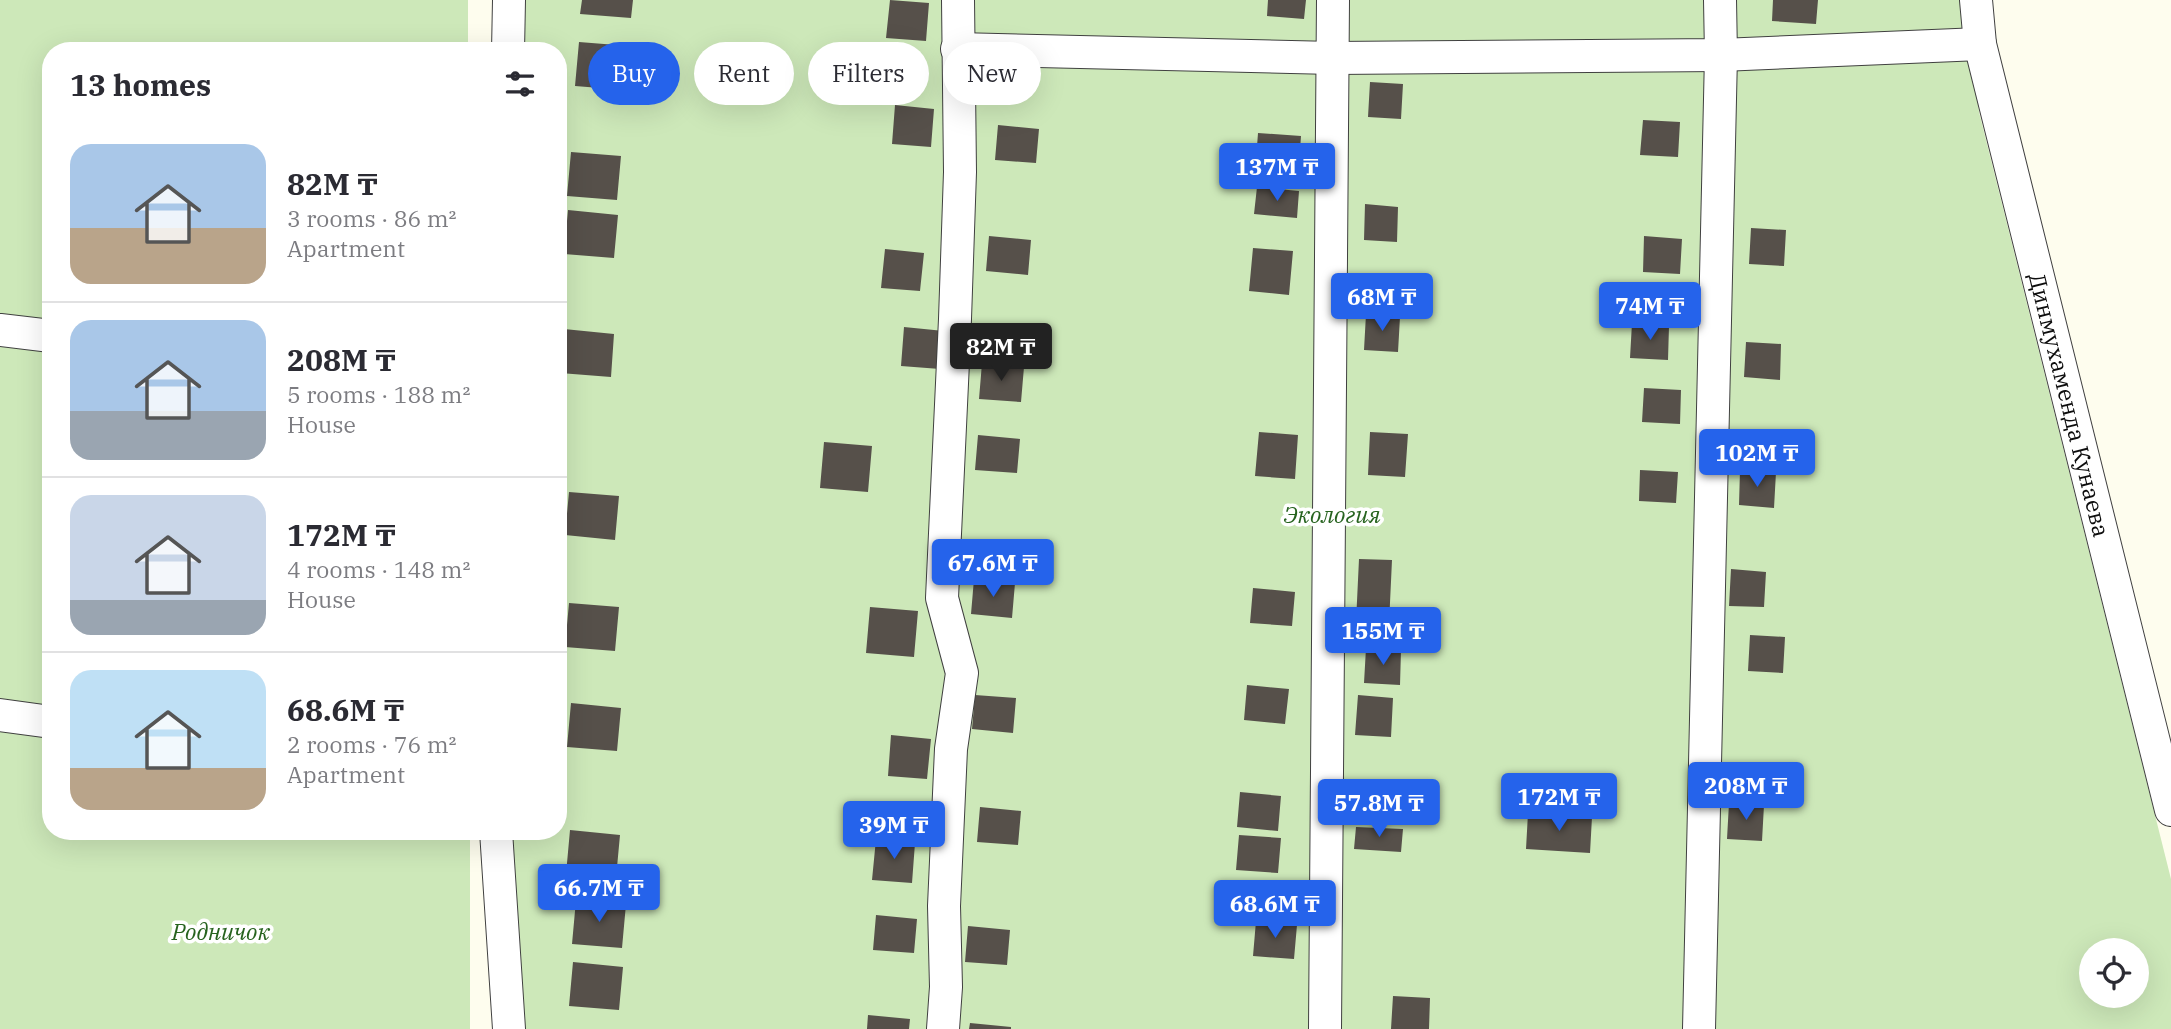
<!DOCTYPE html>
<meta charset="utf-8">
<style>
:root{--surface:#fff;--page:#f2f2f3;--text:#2b2b33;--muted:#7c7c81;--line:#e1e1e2;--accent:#2563eb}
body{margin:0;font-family:"IBM Plex Serif",serif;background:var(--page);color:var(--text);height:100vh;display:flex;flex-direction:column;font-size:26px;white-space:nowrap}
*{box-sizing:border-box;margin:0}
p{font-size:23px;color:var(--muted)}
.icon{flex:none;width:38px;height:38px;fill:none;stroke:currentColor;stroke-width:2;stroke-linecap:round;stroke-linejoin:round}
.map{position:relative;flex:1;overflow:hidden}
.panel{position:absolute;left:42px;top:42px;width:525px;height:798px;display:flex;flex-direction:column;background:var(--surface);border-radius:28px;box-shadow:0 7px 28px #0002}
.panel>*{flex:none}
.top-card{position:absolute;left:588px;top:42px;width:665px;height:63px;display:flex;gap:14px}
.tools{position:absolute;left:2079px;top:938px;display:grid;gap:14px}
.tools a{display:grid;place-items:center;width:70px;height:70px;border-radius:50%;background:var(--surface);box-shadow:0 7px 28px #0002;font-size:35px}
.price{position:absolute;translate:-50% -60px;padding:0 16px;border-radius:7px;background:var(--accent);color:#fff;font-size:23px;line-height:46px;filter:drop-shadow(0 2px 4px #0008)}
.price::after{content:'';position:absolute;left:50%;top:42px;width:21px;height:16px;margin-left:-10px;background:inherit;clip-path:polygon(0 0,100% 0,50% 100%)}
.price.on{background:#222;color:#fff}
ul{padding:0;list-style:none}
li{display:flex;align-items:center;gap:21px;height:175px;padding:0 28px}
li+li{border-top:2px solid var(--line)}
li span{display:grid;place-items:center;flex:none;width:196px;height:140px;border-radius:21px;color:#555}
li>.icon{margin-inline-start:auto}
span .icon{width:84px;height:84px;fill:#fffc;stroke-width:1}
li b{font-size:30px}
h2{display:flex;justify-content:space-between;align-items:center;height:84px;padding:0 28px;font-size:30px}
.tag{padding:0 24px;border-radius:32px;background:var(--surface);box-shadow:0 7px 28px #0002;font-size:24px;line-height:63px}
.tag.on{background:var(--accent);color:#fff}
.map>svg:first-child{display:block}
.green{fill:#cde8b9;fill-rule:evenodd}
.building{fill:#56504a}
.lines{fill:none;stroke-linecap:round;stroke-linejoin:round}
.street-casing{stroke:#404040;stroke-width:34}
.street{stroke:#fff;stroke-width:32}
.labels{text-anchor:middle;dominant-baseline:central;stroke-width:7;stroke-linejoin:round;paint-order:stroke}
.street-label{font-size:23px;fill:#0d0d0d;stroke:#fff}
.park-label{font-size:23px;font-style:italic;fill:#27631f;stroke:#fff}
</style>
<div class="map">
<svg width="2171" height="1029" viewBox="0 0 2171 1029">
<rect width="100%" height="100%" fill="#fefdee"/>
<!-- green -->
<path class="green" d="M0 0H468V51H51V831H470V1029H0Z
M492 0H1967L1979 112 2171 879V1029H506L498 831H558V51H494ZM2091 950H2137V996H2091Z"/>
<!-- building -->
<path class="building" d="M582 0H633L631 18 580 14Z
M890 0 929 3 926 41 886 38Z
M1268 0H1306L1304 19 1267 16Z
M1773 0H1818L1816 24 1772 21Z
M579 42 629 46 625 90 575 86Z
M1370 82 1403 84 1401 119 1368 117Z
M895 105 934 109 931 147 892 144Z
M1643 120 1680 122 1678 157 1640 155Z
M998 125 1039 129 1036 163 995 160Z
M1258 133 1301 136 1299 164 1256 160Z
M571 152 621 156 617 200 567 196Z
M1257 187 1299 191 1297 218 1254 214Z
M1365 204 1398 207 1397 242 1364 240Z
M568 210 618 215 614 258 564 254Z
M1751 228 1786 230 1784 266 1749 264Z
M989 236 1031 240 1028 275 986 271Z
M1644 236 1682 239 1680 274 1643 272Z
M1253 248 1293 251 1289 295 1249 291Z
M885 249 924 253 920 291 881 288Z
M1366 314 1400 317 1398 352 1364 350Z
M1632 323 1669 326 1668 360 1630 358Z
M904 327 944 331 940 369 901 366Z
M564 329 614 334 611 377 560 373Z
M1746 342 1781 344 1780 380 1744 377Z
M982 363 1024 367 1021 402 979 399Z
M1644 388 1681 390 1680 424 1642 422Z
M1259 432 1298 435 1295 479 1255 476Z
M1370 432 1408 434 1405 477 1368 475Z
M978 435 1020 439 1017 473 975 470Z
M824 442 872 446 868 492 820 488Z
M1640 470 1678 472 1676 503 1639 501Z
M1740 470 1776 472 1774 508 1739 505Z
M569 492 619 496 615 540 565 535Z
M1359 559 1392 560 1389 624 1356 622Z
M1731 569 1766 572 1764 607 1729 606Z
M974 579 1015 583 1012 618 971 614Z
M1253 588 1295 592 1292 626 1250 623Z
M569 603 619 607 615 651 565 647Z
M870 607 918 611 914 657 866 653Z
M1750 635 1785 637 1783 673 1748 671Z
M1366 648 1401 650 1400 685 1364 683Z
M1247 685 1289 689 1285 724 1244 720Z
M975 695 1016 698 1013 733 972 729Z
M1358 695 1393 698 1391 737 1355 735Z
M571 703 621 708 617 751 567 747Z
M891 735 931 739 927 779 888 776Z
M1240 792 1281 796 1278 831 1237 827Z
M1729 803 1764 805 1762 841 1727 839Z
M980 807 1021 811 1018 845 977 842Z
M1528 813 1592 817 1590 853 1526 849Z
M1356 827 1403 829 1401 852 1354 849Z
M570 830 620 835 616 878 566 874Z
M1239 835 1281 838 1278 873 1236 870Z
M876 839 915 843 912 883 872 880Z
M576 900 626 904 622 948 572 944Z
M876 915 917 919 914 953 873 950Z
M1256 921 1297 925 1294 959 1253 956Z
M968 926 1010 930 1007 965 965 962Z
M573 962 623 967 619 1010 569 1006Z
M1393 996 1430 998 1429 1029H1391Z
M868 1015 910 1019 909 1029H867Z
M970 1023 1011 1027V1029H969Z"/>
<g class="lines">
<defs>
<g id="street">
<path id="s1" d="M1976 0 1980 44 2171 810"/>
<path d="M957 49 1333 58 1721 55 1980 44"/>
<path d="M508 51 509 0"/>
<path d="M0 330 51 336"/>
<path d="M0 715 51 722"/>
<path d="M496 831 509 1029"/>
<path d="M943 1029 946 987 944 906 951 749 962 673 942 598 955 319 960 172 958 0"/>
<path d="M1325 1029 1333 0"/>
<path d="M1699 1029 1721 55 1720 0"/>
</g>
</defs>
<!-- street casing -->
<use href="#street" class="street-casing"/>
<!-- street -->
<use href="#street" class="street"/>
</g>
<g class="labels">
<!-- street labels -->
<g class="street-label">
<text stroke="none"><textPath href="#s1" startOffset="416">Динмухаменда Кунаева</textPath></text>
</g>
<!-- park labels -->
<g class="park-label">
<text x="1332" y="514">Экология</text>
<text x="221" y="931">Родничок</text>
</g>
</g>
</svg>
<div class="tools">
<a><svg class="icon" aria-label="locate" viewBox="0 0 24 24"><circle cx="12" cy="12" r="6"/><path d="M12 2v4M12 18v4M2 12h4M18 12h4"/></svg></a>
</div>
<b class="price" style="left:1277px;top:203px">137M ₸</b>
<b class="price" style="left:1382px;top:333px">68M ₸</b>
<b class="price" style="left:1650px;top:342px">74M ₸</b>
<b class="price on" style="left:1001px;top:383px">82M ₸</b>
<b class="price" style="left:1757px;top:489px">102M ₸</b>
<b class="price" style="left:993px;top:599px">67.6M ₸</b>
<b class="price" style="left:1383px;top:667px">155M ₸</b>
<b class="price" style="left:1746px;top:822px">208M ₸</b>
<b class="price" style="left:1559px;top:833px">172M ₸</b>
<b class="price" style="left:1379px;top:839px">57.8M ₸</b>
<b class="price" style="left:894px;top:861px">39M ₸</b>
<b class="price" style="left:599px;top:924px">66.7M ₸</b>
<b class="price" style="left:1275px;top:940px">68.6M ₸</b>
<div class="top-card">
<a class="tag on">Buy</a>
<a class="tag">Rent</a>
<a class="tag">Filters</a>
<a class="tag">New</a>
</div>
<section class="panel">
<h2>13 homes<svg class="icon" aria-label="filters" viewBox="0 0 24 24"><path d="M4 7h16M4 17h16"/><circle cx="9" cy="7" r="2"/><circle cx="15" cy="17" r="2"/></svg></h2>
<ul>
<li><span style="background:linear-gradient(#a9c7e8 60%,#b9a48a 0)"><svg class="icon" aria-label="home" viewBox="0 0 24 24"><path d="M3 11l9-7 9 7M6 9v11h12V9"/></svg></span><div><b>82M ₸</b><p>3 rooms · 86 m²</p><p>Apartment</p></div></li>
<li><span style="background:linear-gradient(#a9c7e8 65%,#9aa5b1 0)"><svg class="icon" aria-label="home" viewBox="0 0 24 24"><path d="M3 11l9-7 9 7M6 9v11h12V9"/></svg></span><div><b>208M ₸</b><p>5 rooms · 188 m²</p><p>House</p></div></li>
<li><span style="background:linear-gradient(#c9d6e8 75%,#9aa5b1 0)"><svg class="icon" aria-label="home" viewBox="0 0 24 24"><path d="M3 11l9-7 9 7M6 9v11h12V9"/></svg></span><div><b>172M ₸</b><p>4 rooms · 148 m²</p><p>House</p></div></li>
<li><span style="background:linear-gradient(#bfe0f5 70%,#b9a48a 0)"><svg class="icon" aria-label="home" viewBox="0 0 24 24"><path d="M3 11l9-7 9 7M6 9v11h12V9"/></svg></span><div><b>68.6M ₸</b><p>2 rooms · 76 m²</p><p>Apartment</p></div></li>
</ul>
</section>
</div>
